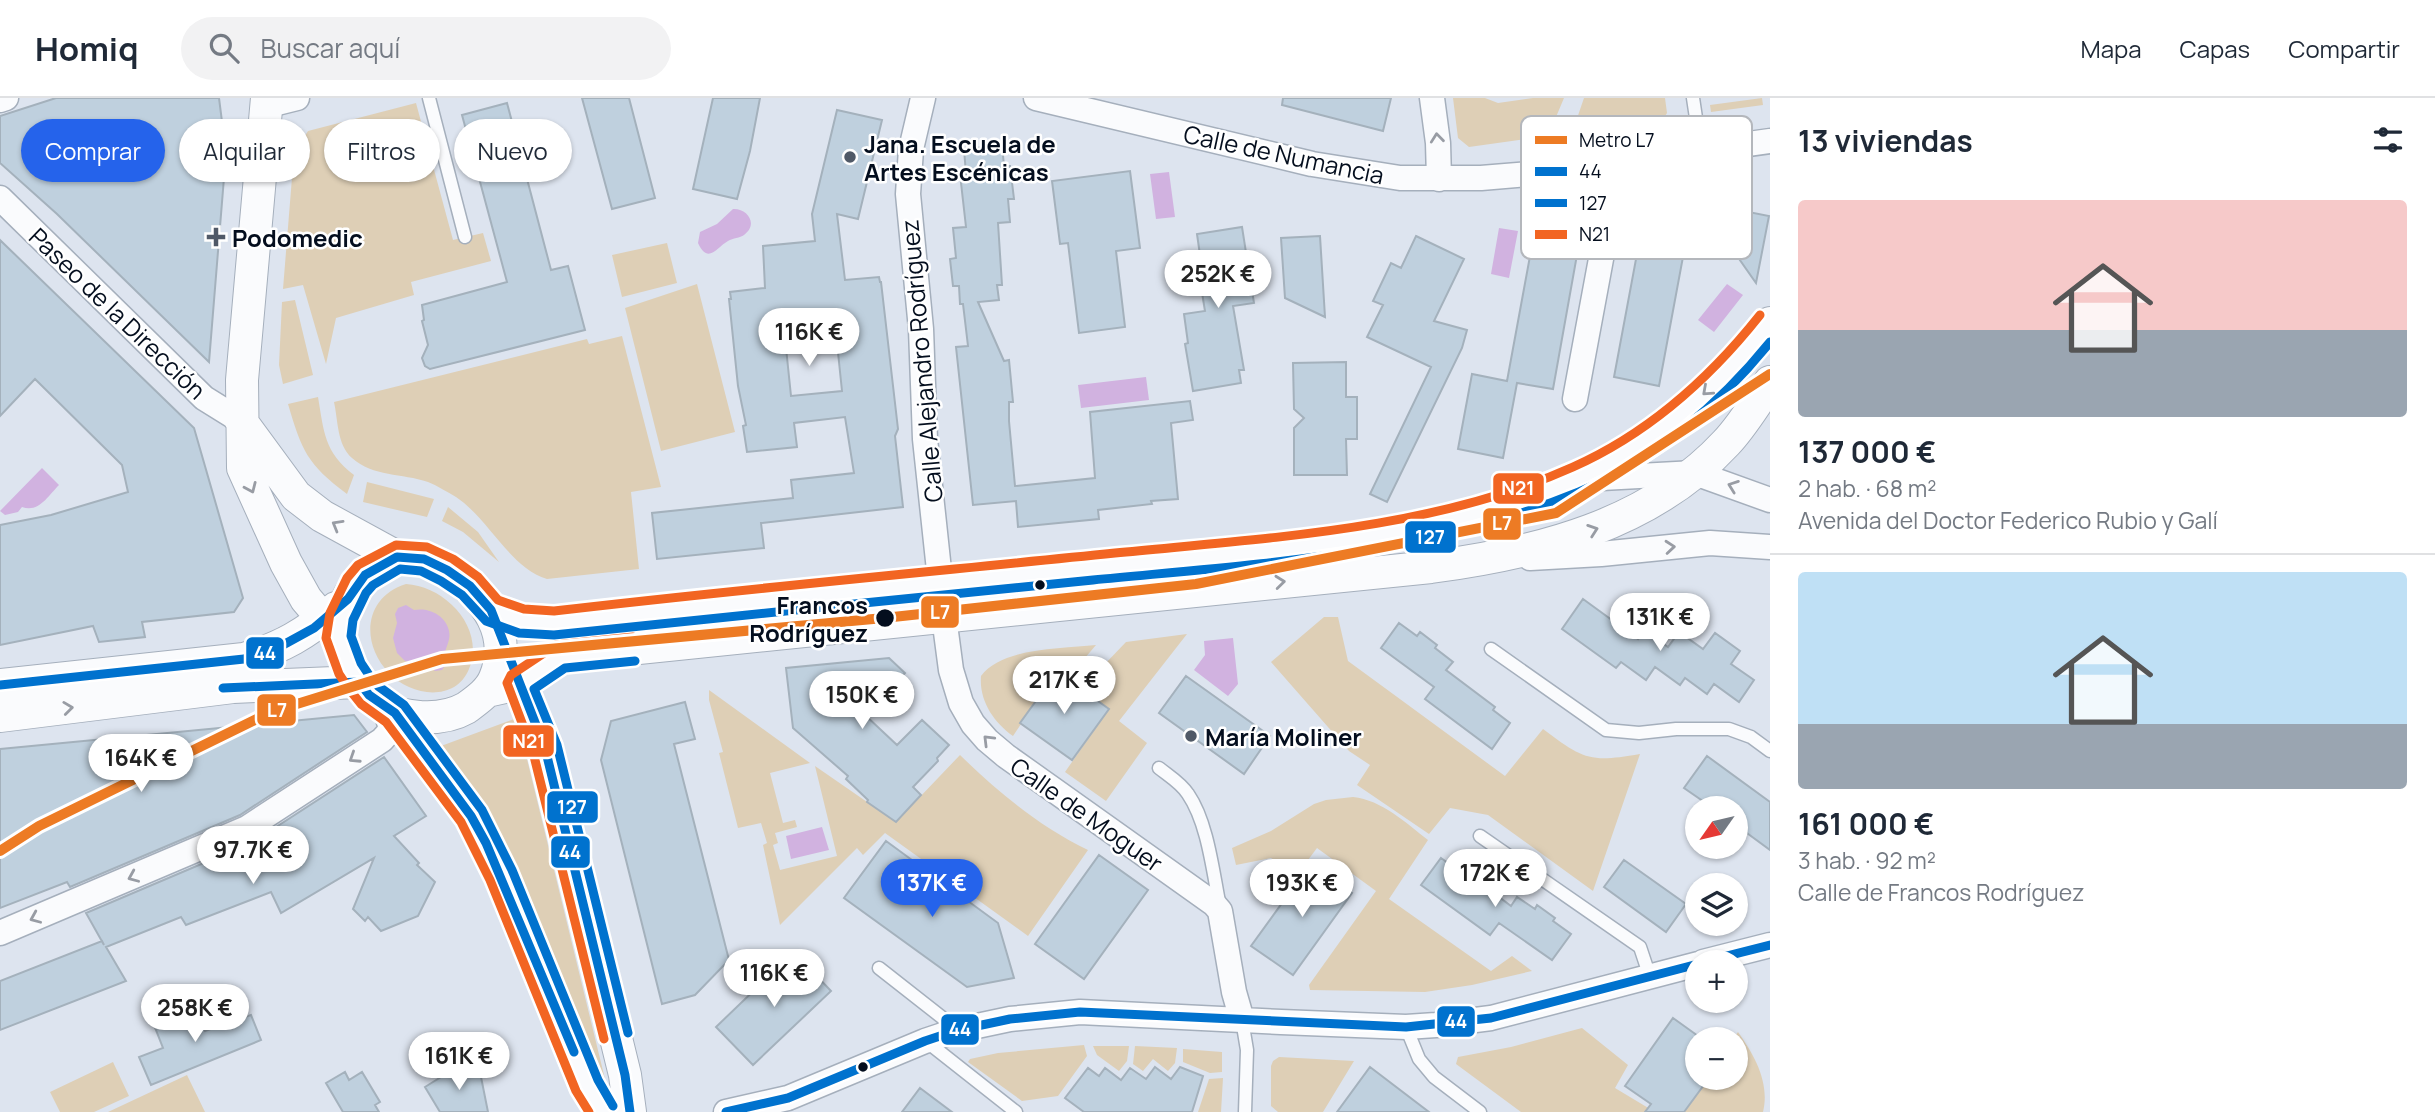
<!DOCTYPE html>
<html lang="es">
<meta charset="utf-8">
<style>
:root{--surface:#fff;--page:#f2f2f3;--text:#1f2937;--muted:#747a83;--line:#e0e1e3;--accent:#2563eb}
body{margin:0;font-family:Manrope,sans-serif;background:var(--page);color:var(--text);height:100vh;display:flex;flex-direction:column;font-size:26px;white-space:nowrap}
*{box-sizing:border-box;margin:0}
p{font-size:23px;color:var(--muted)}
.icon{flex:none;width:38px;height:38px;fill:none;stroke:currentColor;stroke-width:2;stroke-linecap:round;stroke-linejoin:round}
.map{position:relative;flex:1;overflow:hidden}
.details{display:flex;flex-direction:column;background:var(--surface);width:665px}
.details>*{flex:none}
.hud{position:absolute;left:21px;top:21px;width:665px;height:63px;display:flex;gap:14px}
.needle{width:46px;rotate:236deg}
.tools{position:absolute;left:1685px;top:698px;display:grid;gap:14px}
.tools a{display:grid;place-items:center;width:63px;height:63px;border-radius:50%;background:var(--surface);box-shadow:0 2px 5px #0004;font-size:35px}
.price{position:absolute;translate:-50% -60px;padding:0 16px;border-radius:24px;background:#fff;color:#222;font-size:23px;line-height:46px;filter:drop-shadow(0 2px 4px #0008)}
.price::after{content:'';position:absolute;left:50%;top:42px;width:21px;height:16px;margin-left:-10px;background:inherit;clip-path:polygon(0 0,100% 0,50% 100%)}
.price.current{background:var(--accent);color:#fff}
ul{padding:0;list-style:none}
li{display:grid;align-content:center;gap:14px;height:371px;padding:0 28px}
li+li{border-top:2px solid var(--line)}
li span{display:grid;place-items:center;height:217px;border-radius:7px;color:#555}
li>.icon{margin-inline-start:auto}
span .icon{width:126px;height:126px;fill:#fffc;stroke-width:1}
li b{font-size:30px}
h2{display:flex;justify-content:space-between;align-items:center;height:84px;padding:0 28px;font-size:30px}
.tag{padding:0 24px;border-radius:32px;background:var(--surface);box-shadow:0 2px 5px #0004;font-size:24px;line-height:63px}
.tag.current{background:var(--accent);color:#fff}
header{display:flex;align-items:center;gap:42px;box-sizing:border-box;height:98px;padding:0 35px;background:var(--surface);border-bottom:2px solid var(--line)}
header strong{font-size:33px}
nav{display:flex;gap:38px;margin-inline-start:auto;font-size:24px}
.search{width:490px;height:63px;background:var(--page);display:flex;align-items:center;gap:18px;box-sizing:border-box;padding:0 24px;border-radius:38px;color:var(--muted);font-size:26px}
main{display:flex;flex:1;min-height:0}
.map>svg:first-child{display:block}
.green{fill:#decfb6}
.water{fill:#d1b2e0}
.building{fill:#bfd0de;stroke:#a4b1bc;stroke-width:2;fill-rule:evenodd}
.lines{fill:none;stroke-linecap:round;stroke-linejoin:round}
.service-casing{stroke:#a5afbc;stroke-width:15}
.minor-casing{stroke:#a5afbc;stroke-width:27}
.tertiary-casing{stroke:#a5afbc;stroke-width:34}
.service{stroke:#fafbfd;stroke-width:12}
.minor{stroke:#fafbfd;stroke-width:24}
.tertiary{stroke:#fafbfd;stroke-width:32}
.bus-1-casing{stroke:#fff;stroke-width:14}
.bus-2-casing{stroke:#fff;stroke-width:14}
.bus-3-casing{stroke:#fff;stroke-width:14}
.bus-1{stroke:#0072ce;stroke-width:9}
.bus-2{stroke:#0072ce;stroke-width:9}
.bus-3{stroke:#f26522;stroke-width:9}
.metro-1-casing{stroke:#fff;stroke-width:16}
.metro-1{stroke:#ed7b24;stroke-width:10}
.oneway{stroke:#989ca4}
.poi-dot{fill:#505967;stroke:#fff;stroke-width:2.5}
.bus-dot{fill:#040e1e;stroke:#fff;stroke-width:2.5}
.labels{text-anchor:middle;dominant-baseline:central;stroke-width:5;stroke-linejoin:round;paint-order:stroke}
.poi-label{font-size:24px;font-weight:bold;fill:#040e1e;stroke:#fff;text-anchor:start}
.street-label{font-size:24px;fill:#040e1e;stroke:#fff}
.stop-label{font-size:24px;font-weight:bold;fill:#040e1e;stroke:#fff;text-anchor:end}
.key{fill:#fff;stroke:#b4b7bc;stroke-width:2}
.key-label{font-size:19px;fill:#040e1e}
.line-badge{stroke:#fff;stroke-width:2.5}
.badge-label{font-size:19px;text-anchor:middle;font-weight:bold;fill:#fff}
</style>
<header>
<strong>Homiq</strong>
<div class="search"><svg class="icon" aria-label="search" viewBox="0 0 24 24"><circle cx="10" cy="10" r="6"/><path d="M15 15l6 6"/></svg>Buscar aquí</div>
<nav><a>Mapa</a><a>Capas</a><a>Compartir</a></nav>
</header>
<main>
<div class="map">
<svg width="1770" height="1014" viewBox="0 0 1770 1014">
<rect width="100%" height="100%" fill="#dde4ef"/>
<!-- green -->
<path class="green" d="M1453 0H1485L1498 5 1533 0H1564L1548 38 1469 49 1458 40Z
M1584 0H1665L1667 15 1662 23 1572 35Z
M1762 0 1763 7 1711 14 1710 7Z
M416 5 453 142 483 135 491 163 411 184 414 197 336 220 326 266 303 187 283 191 294 55 308 33Z
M667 145 677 185 622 199 612 157Z
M697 186 735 334 661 353 625 210Z
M295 202 313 277 283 286 279 267 282 204Z
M622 238 661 389 631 394 639 471 547 481C509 469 490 422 456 399 447 394 438 388 428 384 402 375 373 379 352 360 337 347 338 322 334 304L587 241 589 246Z
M318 299C324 334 324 354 354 377L347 396C307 366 302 353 288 306Z
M367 384 434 401 427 419 363 404Z
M448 409 478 434 499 464 463 434 442 423Z
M406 486C445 488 486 530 469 571 455 605 410 598 389 575 360 545 364 499 406 486Z
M1324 519H1338L1348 563 1505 678 1543 631C1583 661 1589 665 1640 656L1593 793 1488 717 1450 710 1429 736 1357 687 1370 667 1349 653 1271 564Z
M1187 536 1119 623 1147 645 1106 703 1065 674 1109 611 1081 591 1126 544Z
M1096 547 1067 581 1056 574 1013 638C993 624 979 602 981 578 1003 549 1062 551 1096 547Z
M709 592 810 665 770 675 783 725 795 722 797 729 775 735 778 745 773 747 780 772 837 758 815 668 896 724 960 657C998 694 1040 729 1088 752L1028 838 885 735 863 757 857 750 780 827 763 747 767 745 761 725 738 730 719 655 723 654 709 602Z
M517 620 605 981 602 982 503 745 481 706 441 648Z
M1353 699C1382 702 1406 725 1428 742L1389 801 1491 873 1512 858 1532 873 1472 887 1425 894 1310 892 1309 887 1376 793 1317 750 1296 778 1271 760 1236 767 1232 750 1271 733 1314 706 1326 702Z
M1582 930 1628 967 1615 990 1655 1014H1521L1456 966 1458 959 1511 949Z
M1738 934C1755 958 1770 985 1763 1014H1681L1686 1012 1709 980H1736V942L1733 941Z
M1084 947 1087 958 1058 998 1022 1003 968 964 970 961 998 955Z
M1093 948H1129L1127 963 1119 973 1097 957Z
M1135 948 1177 950 1175 965 1168 973 1153 961 1143 973 1133 966Z
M1183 951 1222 954V974L1210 975 1183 964Z
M1279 959 1354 963 1323 1014H1278L1271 1008V968L1273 963Z
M113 964 129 998 94 1014H60L50 994Z
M187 977 205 1014H108Z
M1223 980 1221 1014H1198L1209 981Z"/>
<!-- water -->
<path class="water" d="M1169 74 1175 119 1156 121 1150 76Z
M733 111C747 110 759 126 744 137 740 140 733 140 728 143 717 149 708 167 698 145L700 134 717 126Z
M1499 130 1518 133 1509 180 1491 176Z
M1727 186 1743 197 1714 234 1698 222Z
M1146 279 1149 302 1081 310 1078 287Z
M42 370 59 387C48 398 39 415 22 409L18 414 5 417 0 413Z
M406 507 414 512C428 509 446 517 449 533 451 542 446 548 445 555 444 559 446 563 446 566L442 572 435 573 428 567H415L405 563 397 555 393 540 397 525 395 516 398 510Z
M1233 540 1238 586 1228 598 1194 572 1205 557 1204 543Z
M822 729 829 752 791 761 786 738Z"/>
<!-- building -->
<path class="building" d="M56 0H219L226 55 209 264 57 116 0 65V18Z
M582 0H629L655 100 612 111Z
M713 0H760L750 53 737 101 693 91Z
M1283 0H1391L1383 33 1282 7Z
M507 5 551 172 568 168 585 232 430 271 425 268 422 260 428 247 422 223 424 222 422 207 507 184 462 17Z
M837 12 882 22 858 121 837 116 845 182 879 179 880 184H881L898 331 895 338 903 409 761 425 764 450 657 461 652 415 793 400 791 382 854 375 845 319 794 325 797 349 747 354 743 328 746 327 738 288 729 201H731L730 194 765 190 763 148 815 143 812 116ZM836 235 842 293 791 298 785 240Z
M1002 47 1004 68H1010L1014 101H1008L1010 124 998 125 1002 187H997L999 202 978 204 1004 263 1009 262 1013 304H1009V323L1015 388 1095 380 1090 314 1190 303 1193 322 1171 325 1178 401 1151 403 1152 406 1098 412 1099 421 1018 429 1016 403 973 407 956 249 968 248 963 206H960L959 188H953L950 161 956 160 953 130 966 129 960 76H966L964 51Z
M1130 73 1140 150 1116 153 1125 229 1079 235 1068 145 1060 146 1052 83Z
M1693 103 1769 118 1756 185 1737 158 1685 148 1659 288 1614 279 1642 129 1687 138Z
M1242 129 1254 205 1233 208 1244 272H1239L1241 285 1193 293 1185 246 1188 245 1184 216 1205 213 1196 158 1200 157 1197 136Z
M1535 131 1580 140 1553 291 1517 285 1503 360 1458 351 1472 276 1507 283Z
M1320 138 1325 219 1285 200 1281 140Z
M1416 138 1464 161 1434 223 1467 232 1462 250 1387 404 1370 396 1431 269 1367 239 1383 207 1373 203 1391 165 1401 170Z
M0 142 194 330 243 500 234 514 142 524 145 539 99 544 93 528 0 547V427L51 417 128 394 122 367 35 281 0 318Z
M1346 264V299H1357V341H1346L1347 377H1294V330L1304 320 1294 311 1293 265Z
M1583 501 1638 541 1644 532 1668 549 1679 534 1703 551 1715 535 1740 553 1731 566 1754 582 1739 604 1714 586 1707 596 1685 580 1680 587 1655 569 1646 582 1621 564 1616 570 1562 531Z
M1399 525 1417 538 1420 534 1437 547 1435 550 1453 564 1446 572 1495 609 1493 612 1510 625 1492 651 1425 601 1434 589 1381 550Z
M889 560 905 575 865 617 897 647 922 622 949 647 937 660 938 663 913 689 921 697 896 724 867 704 868 702 846 681 848 678 793 630 786 570Z
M1057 574 1109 611 1072 662 1020 625Z
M1186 578 1270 638 1244 676 1159 615Z
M685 604 695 641 674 646 729 862 695 897 662 906 601 662 611 623Z
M354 617 367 634 240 717 70 789 67 784 0 810V651Z
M1707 658 1770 704V752L1736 727V710H1713L1684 690Z
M384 659 426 718 394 738 419 765 417 767 435 784 418 818 381 833 368 819 365 823 353 811 374 760 281 815 271 794 186 827 181 819 106 849 126 883 0 932V883L102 843 104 847 86 815 253 744Z
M886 743 998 825 1014 880 967 889 844 800Z
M1099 757 1148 792 1084 881 1035 846Z
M1441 760 1459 773 1461 770 1511 808 1517 799 1535 811 1537 807 1555 820 1553 823 1571 836 1552 862 1499 825 1490 837 1421 787Z
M1624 762 1686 806 1666 834 1604 789Z
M1311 765 1352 795 1293 877 1251 848Z
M794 854 831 893 753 967 716 929Z
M195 910 205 933 251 917 261 942 151 987 139 959 163 950 154 927Z
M1673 920 1698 938V980H1709L1684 1014H1645L1651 1006 1625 988Z
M479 969 488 1014H440L425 989 454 971Z
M1155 969 1171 981 1180 969 1203 978 1192 1014H1084L1065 1000 1088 970 1099 978 1105 970 1121 982 1130 970 1146 981Z
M1370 969 1429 1014H1337Z
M345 974 349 982 362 974 380 1004 375 1007 379 1014H343L326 985Z
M920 990 952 1014H902Z"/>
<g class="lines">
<defs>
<path id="service" d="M429 0 465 139
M1693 0 1701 53
M1491 551 1606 632 1639 635 1676 631H1729L1751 639 1770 653
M1159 670C1169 678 1181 685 1188 696 1208 725 1213 775 1220 809
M1480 738 1640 849 1650 879
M879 870 958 932
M1242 922 1247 952 1245 1014
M1406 929 1419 961 1434 979 1480 1014
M926 943 1016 1014"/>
<path id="minor" d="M923 0 911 51 908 96 921 231 925 341 944 519 951 572 961 605 973 626 987 642 1006 658 1214 806 1220 813 1234 894 1242 922
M1036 0 1312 66 1400 80H1481L1541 75 1770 43
M1432 0 1438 45 1439 81
M0 2 6 0
M265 8 297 0
M0 100 204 300 241 323
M1575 301 1619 64
M1583 381 1695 375 1770 402
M1530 460 1601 456 1710 445 1770 449
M0 835 247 730 382 642 391 632 386 611
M1703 864 1770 847
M726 1014 788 1000 925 943 958 932 1010 921 1080 914 1281 924 1406 929 1436 927 1491 920 1698 866"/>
<path id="tertiary" d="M267 0 242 282 243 370 286 465 306 501 338 539
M241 323 296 398 322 418 397 459
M397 459C406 459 416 459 424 461 433 463 444 470 452 476 486 500 513 536 495 580 490 593 477 602 466 610 452 618 436 620 420 619 410 618 398 617 389 612 365 600 342 567 339 540 336 519 350 491 365 477 374 469 386 464 397 459Z
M491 512 522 523 554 525C742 503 931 486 1120 467 1273 451 1432 442 1575 382 1646 352 1724 286 1770 225
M511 567 545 650 625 977 630 1014
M0 587 244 561C283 549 305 536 336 510
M487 593 519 586 561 558 1431 469C1538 455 1650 427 1726 345 1743 327 1756 305 1770 284
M395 615 471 718 486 745 587 988 603 1014
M0 618 233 589 359 584"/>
</defs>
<!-- service casing -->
<use href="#service" class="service-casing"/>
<!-- minor casing -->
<use href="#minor" class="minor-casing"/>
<!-- tertiary casing -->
<use href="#tertiary" class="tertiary-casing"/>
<!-- service -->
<use href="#service" class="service"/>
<!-- minor -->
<use href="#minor" class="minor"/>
<!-- tertiary -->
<use href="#tertiary" class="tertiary"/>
<defs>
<path id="bus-1" d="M0 587 244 561 272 553 314 530 348 501 365 477 397 459 424 461 447 472 470 488 491 512 545 650 625 977 630 1014
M223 590 359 584 369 597 395 615 471 718 486 745 574 954
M1703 864 1770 847
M726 1014 788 1000 925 943 958 932 1010 921 1080 914 1406 929 1491 920 1698 866"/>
<path id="bus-2" d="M628 935 557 647 534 591 565 570 635 563
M613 1008 598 982 512 772 482 712 404 607 378 588 369 577 361 565 351 538 353 522 366 495 373 487 400 471 421 473 441 483 462 497 486 523 519 535 554 537C734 518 913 500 1093 482 1256 466 1426 457 1579 394 1653 363 1720 306 1770 244"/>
<path id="bus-3" d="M604 941 533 654 507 585 511 577 556 547 633 539
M589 1014 576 993 490 782 461 724 386 624 361 606 349 591 339 576 326 540 330 515 347 480 358 467 396 447 427 449 453 461 478 479 498 502 524 511 554 513C741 491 928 474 1115 455 1266 440 1433 432 1573 369 1647 336 1710 280 1760 217"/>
</defs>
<!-- bus-1 casing -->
<use href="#bus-1" class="bus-1-casing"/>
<!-- bus-2 casing -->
<use href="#bus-2" class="bus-2-casing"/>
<!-- bus-3 casing -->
<use href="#bus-3" class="bus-3-casing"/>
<!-- bus-1 -->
<use href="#bus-1" class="bus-1"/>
<!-- bus-2 -->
<use href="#bus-2" class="bus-2"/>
<!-- bus-3 -->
<use href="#bus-3" class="bus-3"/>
<defs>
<path id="metro-1" d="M0 753 39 728 271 614 442 561 884 520 1196 486 1556 415 1770 276"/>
</defs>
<!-- metro-1 casing -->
<use href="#metro-1" class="metro-1-casing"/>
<!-- metro-1 -->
<use href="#metro-1" class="metro-1"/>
</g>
<!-- one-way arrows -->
<defs><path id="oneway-chevron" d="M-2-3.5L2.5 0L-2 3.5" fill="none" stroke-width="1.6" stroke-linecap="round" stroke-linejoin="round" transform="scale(1.75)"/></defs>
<g class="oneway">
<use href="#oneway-chevron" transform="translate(1437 40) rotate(-96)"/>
<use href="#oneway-chevron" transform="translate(1707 293) rotate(138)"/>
<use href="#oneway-chevron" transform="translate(1733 388) rotate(-160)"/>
<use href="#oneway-chevron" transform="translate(251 390) rotate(66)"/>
<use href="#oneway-chevron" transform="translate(337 427) rotate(-150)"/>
<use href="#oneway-chevron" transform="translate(1593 432) rotate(-19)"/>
<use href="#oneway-chevron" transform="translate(1670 449) rotate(-5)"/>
<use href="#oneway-chevron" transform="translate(1280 484) rotate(-6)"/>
<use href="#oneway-chevron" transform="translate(68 610) rotate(-7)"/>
<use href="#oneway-chevron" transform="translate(988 642) rotate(-135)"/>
<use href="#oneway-chevron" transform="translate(354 660) rotate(147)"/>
<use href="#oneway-chevron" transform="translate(133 779) rotate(157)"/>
<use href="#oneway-chevron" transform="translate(35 820) rotate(157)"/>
</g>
<!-- markers -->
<g class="poi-dot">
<circle cx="850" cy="59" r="7"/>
<path d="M212.5 128.5h7v7h7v7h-7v7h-7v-7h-7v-7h7z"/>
<circle cx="1191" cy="638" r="7"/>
</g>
<g class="bus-dot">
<circle cx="1040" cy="487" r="6"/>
<circle cx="885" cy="520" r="10"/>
<circle cx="863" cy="969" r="6"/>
</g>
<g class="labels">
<!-- poi labels -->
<g class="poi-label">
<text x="864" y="45">Jana. Escuela de<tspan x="864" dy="28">Artes Escénicas</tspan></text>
<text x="232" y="139">Podomedic</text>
<text x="1205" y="638">María Moliner</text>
</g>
<!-- street labels -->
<g class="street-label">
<text transform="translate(1284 56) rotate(12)">Calle de Numancia</text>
<text transform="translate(118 215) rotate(44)">Paseo de la Dirección</text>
<text transform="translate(921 263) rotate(-95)">Calle Alejandro Rodríguez</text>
<text transform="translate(1087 716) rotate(35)">Calle de Moguer</text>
</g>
<!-- stop labels -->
<g class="stop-label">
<text x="868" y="506">Francos<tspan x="868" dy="28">Rodríguez</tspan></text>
</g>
</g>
<!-- legend -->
<rect x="1521" y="18" width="231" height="143" rx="10" class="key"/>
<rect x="1535" y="38" width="32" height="8" fill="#ed7b24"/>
<rect x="1535" y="69" width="32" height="9" fill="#0072ce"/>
<rect x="1535" y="101" width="32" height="8" fill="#0072ce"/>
<rect x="1535" y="132" width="32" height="9" fill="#f26522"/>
<g class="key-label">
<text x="1579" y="49">Metro L7</text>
<text x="1579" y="80">44</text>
<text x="1579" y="112">127</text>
<text x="1579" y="143">N21</text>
</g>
<g class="line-badge">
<rect x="1492" y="374" width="53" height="33" rx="7" fill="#f26522"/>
<rect x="1482" y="409" width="40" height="34" rx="7" fill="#ed7b24"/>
<rect x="1404" y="422" width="53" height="34" rx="7" fill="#0072ce"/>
<rect x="920" y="497" width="40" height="34" rx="7" fill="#ed7b24"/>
<rect x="245" y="538" width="40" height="34" rx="7" fill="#0072ce"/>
<rect x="256" y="595" width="41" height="34" rx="7" fill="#ed7b24"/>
<rect x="502" y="626" width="53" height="34" rx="7" fill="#f26522"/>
<rect x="546" y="692" width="53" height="34" rx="7" fill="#0072ce"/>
<rect x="550" y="737" width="41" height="34" rx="7" fill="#0072ce"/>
<rect x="1436" y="907" width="40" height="33" rx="7" fill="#0072ce"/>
<rect x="940" y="915" width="40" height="33" rx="7" fill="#0072ce"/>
</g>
<g class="badge-label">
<text x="1518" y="397">N21</text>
<text x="1502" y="432">L7</text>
<text x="1430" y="446">127</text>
<text x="940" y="521">L7</text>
<text x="265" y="562">44</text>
<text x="277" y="619">L7</text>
<text x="529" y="650">N21</text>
<text x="572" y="716">127</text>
<text x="570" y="761">44</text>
<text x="1456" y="930">44</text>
<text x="960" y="938">44</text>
</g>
</svg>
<div class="tools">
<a><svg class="needle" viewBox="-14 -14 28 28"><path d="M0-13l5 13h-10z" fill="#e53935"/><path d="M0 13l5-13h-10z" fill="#747a83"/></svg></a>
<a><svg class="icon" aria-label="layers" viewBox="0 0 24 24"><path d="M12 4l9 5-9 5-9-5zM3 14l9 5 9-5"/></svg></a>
<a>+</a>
<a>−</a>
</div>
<b class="price" style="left:1218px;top:212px">252K €</b>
<b class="price" style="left:809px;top:270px">116K €</b>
<b class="price" style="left:1660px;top:555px">131K €</b>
<b class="price" style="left:1064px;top:618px">217K €</b>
<b class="price" style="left:862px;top:633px">150K €</b>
<b class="price" style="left:141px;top:696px">164K €</b>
<b class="price" style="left:253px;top:788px">97.7K €</b>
<b class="price" style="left:1495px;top:811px">172K €</b>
<b class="price current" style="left:932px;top:821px">137K €</b>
<b class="price" style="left:1302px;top:821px">193K €</b>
<b class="price" style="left:774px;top:911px">116K €</b>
<b class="price" style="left:195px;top:946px">258K €</b>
<b class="price" style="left:459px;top:994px">161K €</b>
<div class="hud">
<a class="tag current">Comprar</a>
<a class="tag">Alquilar</a>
<a class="tag">Filtros</a>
<a class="tag">Nuevo</a>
</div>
</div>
<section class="details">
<h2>13 viviendas<svg class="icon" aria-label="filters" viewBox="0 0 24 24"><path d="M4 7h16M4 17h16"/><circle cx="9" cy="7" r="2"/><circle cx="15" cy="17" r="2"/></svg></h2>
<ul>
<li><span style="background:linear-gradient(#f6c9c9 60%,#9aa5b1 0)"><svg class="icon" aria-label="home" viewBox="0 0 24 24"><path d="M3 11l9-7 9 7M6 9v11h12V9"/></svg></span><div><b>137 000 €</b><p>2 hab. · 68 m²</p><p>Avenida del Doctor Federico Rubio y Galí</p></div></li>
<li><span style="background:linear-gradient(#bfe0f5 70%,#9aa5b1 0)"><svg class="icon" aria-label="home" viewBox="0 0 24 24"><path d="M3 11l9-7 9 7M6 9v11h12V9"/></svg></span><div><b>161 000 €</b><p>3 hab. · 92 m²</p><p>Calle de Francos Rodríguez</p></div></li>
</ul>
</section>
</main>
